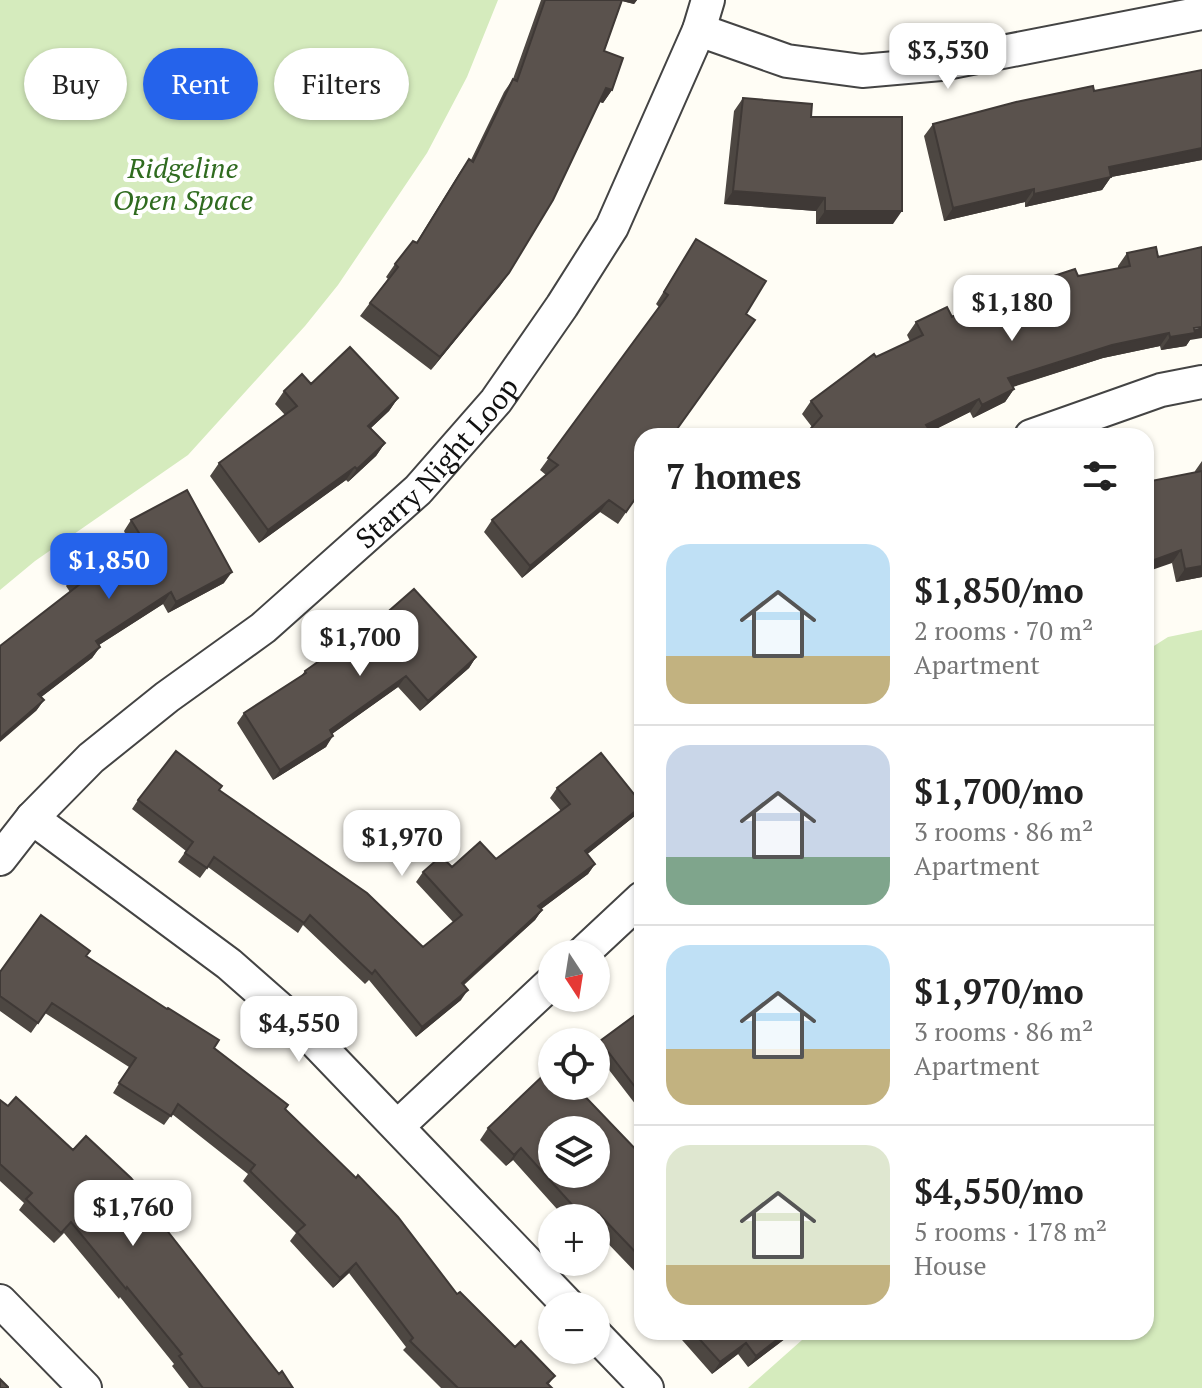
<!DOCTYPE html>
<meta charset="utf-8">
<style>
:root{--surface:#fff;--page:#f2f2f2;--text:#222;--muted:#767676;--line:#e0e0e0;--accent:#2563eb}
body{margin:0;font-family:"PT Serif",serif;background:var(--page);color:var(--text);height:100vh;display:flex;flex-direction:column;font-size:30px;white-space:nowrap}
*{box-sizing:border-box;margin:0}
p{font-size:26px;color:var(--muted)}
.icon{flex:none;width:44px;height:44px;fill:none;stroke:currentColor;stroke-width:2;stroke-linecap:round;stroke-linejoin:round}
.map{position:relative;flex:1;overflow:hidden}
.drawer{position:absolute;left:634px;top:428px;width:520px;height:912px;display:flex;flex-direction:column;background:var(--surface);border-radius:24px;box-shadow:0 2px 6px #0004}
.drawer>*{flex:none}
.guide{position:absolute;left:24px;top:48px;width:490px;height:72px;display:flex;gap:16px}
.needle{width:52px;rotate:168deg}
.controls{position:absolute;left:538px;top:940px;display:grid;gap:16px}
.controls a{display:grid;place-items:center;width:72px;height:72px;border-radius:50%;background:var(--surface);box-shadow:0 2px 6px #0004;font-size:40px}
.price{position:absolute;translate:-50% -68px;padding:0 18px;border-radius:16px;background:#fff;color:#222;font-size:26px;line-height:52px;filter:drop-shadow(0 2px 4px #0008)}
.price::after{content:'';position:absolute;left:50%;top:48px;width:24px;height:18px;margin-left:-12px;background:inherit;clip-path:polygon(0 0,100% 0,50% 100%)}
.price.active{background:var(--accent);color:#fff}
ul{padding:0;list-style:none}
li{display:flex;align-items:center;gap:24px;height:200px;padding:0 32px}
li+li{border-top:2px solid var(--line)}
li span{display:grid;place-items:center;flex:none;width:224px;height:160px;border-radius:24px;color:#555}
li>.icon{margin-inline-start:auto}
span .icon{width:96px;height:96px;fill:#fffc;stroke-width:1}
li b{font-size:34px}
h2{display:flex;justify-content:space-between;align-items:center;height:96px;padding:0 32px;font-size:34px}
.tag{padding:0 28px;border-radius:36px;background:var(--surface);box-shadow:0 2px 6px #0004;font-size:28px;line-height:72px}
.tag.active{background:var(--accent);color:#fff}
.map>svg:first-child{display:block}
.green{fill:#d5ebbd}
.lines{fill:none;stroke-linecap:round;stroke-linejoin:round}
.street-casing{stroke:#444;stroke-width:36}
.street{stroke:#fff;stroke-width:32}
.wall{fill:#4d4742}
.shaded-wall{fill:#3f3936}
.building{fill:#5a524d;stroke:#3f3936;stroke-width:2;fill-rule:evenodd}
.labels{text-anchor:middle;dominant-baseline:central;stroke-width:8;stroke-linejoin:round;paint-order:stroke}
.park-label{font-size:28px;font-style:italic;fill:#2f6b1f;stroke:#fff}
.street-label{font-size:28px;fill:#111;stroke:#fff}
</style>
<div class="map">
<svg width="1202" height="1388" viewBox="0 0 1202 1388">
<rect width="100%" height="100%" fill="#fffdf5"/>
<!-- green -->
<path class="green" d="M0 0H498L467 77 427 153 338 285 305 326 188 455 35 561 0 590Z
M1202 630V1388H748L811 1332H1146V651L1168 637Z"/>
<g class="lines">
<defs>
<g id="street">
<path d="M699 30 787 61 862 71 941 64 1202 13"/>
<path d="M1031 436 1161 390 1202 382"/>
<path d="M32 818 229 964 304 1030 569 1306"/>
<path id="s1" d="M0 859 32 818 91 758 167 697 263 628 418 490 496 401 562 306 612 227 699 30 708 0"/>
<path d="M582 954 642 898"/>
<path d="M398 1126 552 982"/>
<path d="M0 1301 85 1388"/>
<path d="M596 1335 647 1388"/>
</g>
</defs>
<!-- street casing -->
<use href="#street" class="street-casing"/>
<!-- street -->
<use href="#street" class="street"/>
</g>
<!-- wall -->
<path class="wall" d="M541 0H637L634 4 622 1 604 51 612 90 603 103 600 102 509 273 431 370 360 316 388 279 386 277 395 264 416 243 460 172 469 159 471 160 504 92 513 79Z
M1202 70V160L1111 177 1102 190 1025 207V202L944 221 924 136 933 124Z
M743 98 811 117 893 224H816V211L724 204 734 111Z
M696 239 642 436V489L618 524 600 512 522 578 484 532 492 520 546 475 540 470 659 307 656 304Z
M1127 253 1158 257 1190 340 1186 346 1161 350 1160 346 1103 358 1013 387 1014 389 1005 402 973 418 970 412 930 432 812 427 802 414 811 401 876 357 910 341 907 335 916 322 952 317 1078 276 1118 269V266Z
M311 384 398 398 389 411 371 428 385 443 376 456 348 482 346 480 259 543 210 476 219 463 285 415 275 404 284 391Z
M1202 461V577L1176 582 1172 563 1195 471Z
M131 520 224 583 168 613 163 604 99 645 100 647 92 658 41 697 44 700 36 711 70 592 66 586 74 575 128 540 124 531Z
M358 638 476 657 469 668 420 711 398 687 332 734 326 747 273 780 237 723 244 713 301 676 305 671Z
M557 788 636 815 587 854 595 864 588 874 541 909 542 910 535 920 464 985 461 1000 416 1037 369 980 365 984 303 925 298 933 208 867 200 878 178 862 186 851 132 809 138 800 219 790 423 947 453 922 416 882 423 872 496 859 561 811 550 798Z
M86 956 214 1048 285 1109 457 1294 515 1347 555 1376 548 1385 552 1388H441L403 1350 406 1347 349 1273 333 1288 290 1241 296 1233 243 1181 248 1174 172 1114 164 1125 113 1093 129 1067 45 1013 31 1033 0 1011V972Z
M642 1010V1101L636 1105 596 1053V1047L600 1041Z
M0 1100 73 1150 163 1225 279 1374 293 1388H189L172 1366 174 1364 120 1297 119 1299 64 1233 54 1243 19 1210 24 1203 0 1181Z
M488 1128 642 1156V1279L596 1231V1218H565L513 1160 506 1166 480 1140Z
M675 1332H794L748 1367 738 1354 712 1374Z"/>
<!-- shaded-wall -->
<path class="shaded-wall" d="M618 0H637L634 4Z
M606 88 612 90 603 103 597 101Z
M1202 148V160L1111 177 1102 190 1025 207 1034 194 1109 167Z
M1034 189 1025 202 944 221 953 208Z
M733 191 825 198 816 211 724 204Z
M825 211H902L893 224H816Z
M509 273 500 286 431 370 440 357Z
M1202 327V338L1190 340 1186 346 1161 350 1170 337Z
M1169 333 1160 346 1103 358 999 391 1008 378 1112 345Z
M1014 389 1005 402 973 418 982 405Z
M398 398 389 411 359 439 368 426Z
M979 399 970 412 922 436 926 425Z
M385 443 376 456 348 482 357 469Z
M355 467 346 480 259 543 268 530Z
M609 500 600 512 522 578 530 566Z
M1181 550 1172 563 1146 572V563Z
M1202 566V577L1176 582 1185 569Z
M232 572 224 583 168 613 176 602Z
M171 592 163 604 88 652 96 641Z
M100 647 92 658 31 705 38 694Z
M476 657 469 668 420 711 428 701Z
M406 676 398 687 322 741 330 730Z
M44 700 36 711 0 742V738Z
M333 736 326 747 273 780 280 770Z
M642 806 636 815 579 861 585 851Z
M595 864 588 874 532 916 538 906Z
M542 910 535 920 455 992 462 983Z
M468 990 461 1000 416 1037 422 1027Z
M521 1148 513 1160 506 1166 514 1155Z
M356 1263 349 1273 333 1288 340 1278Z
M787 1332H794L748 1367 756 1356Z
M746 1343 738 1354 712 1374 720 1362Z"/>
<!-- building -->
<path class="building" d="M545 0H622L604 51 623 58 612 90 606 88 553 200 509 273 440 357 370 303 398 267 395 264 413 241 417 243 469 159 473 162 513 79 517 81Z
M1202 70V148L1109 167 1111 177 1034 194V189L953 208 933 124 1016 102 1093 86 1094 91Z
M743 98 812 104 811 117H902V211H825V198L733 191Z
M696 239 766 281 746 314 755 320 672 436H642V489L626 512 609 500 530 566 492 520 558 465 548 458 668 295 664 292Z
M1156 247 1158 257 1202 247V327L1194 328 1195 333 1170 337 1169 333 1112 345 1008 378 1014 389 982 405 979 399 926 425 932 434 929 436H804L822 416 811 401 874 354 876 357 923 335 916 322 947 307 952 317 999 294 1075 269 1078 276 1130 266 1127 253Z
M350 347 398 398 368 426 385 443 357 469 355 467 268 530 219 463 297 406 284 391 302 374 311 384Z
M1202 471V566L1185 569 1181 550 1146 563V482Z
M187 490 232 572 176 602 171 592 96 641 100 647 38 694 44 700 0 738V646L80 584 74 575 139 533 131 520Z
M414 589 476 657 428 701 406 676 330 730 333 736 280 770 244 713 306 673 305 671 356 635 358 638Z
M176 751 222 786 219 790 367 893 423 947 462 915 423 872 441 856 452 867 480 842 496 859 570 804 557 788 601 753 642 804V806L585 851 595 864 538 906 542 910 462 983 468 990 422 1027 375 970 372 974 310 915 304 923 214 857 207 868 185 853 193 842 138 800Z
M41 915 90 951 86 956 167 1009 168 1008 219 1040 214 1048 288 1105 285 1109 356 1178 358 1175 398 1217 457 1294 460 1292 515 1347 521 1341 555 1376 547 1383 552 1388H458L410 1341 413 1338 356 1263 340 1278 297 1232 305 1225 250 1171 255 1165 178 1104 171 1116 119 1083 136 1058 52 1003 38 1023 0 996V972Z
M642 1010V1096L600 1041Z
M552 1067V1086H575L642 1156V1259L598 1213 593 1218H584L521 1148 514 1155 488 1128ZM552 1130H596V1174H552Z
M16 1097 73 1150 86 1136 131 1178 166 1221 162 1224 279 1374 282 1371 293 1388H203L179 1356 182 1354 127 1287 126 1289 71 1222 61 1233 26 1199 32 1193 0 1164V1100L8 1106Z
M693 1332H787L756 1356 746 1343 720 1362Z
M0 1379 8 1387V1388H0Z"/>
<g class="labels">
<!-- park labels -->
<g class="park-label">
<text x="183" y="167">Ridgeline<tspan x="183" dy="32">Open Space</tspan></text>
</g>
<!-- street labels -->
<g class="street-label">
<text stroke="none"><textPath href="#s1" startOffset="592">Starry Night Loop</textPath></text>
</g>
</g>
</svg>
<div class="controls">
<a><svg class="needle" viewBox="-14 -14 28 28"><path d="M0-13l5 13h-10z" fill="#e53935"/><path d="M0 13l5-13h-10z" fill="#767676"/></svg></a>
<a><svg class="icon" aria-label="locate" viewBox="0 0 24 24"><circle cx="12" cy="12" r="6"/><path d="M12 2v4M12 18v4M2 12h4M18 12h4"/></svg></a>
<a><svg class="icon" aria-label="layers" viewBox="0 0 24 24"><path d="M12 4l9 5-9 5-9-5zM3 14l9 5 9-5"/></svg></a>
<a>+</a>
<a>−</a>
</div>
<b class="price" style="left:948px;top:91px">$3,530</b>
<b class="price" style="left:1012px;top:343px">$1,180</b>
<b class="price active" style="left:109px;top:601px">$1,850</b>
<b class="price" style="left:360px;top:678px">$1,700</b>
<b class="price" style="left:402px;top:878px">$1,970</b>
<b class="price" style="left:299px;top:1064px">$4,550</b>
<b class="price" style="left:133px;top:1248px">$1,760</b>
<div class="guide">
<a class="tag">Buy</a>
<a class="tag active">Rent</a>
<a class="tag">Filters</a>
</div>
<section class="drawer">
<h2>7 homes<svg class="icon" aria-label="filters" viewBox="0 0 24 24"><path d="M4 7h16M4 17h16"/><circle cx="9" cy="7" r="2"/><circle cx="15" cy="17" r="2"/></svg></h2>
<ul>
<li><span style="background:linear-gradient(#bfe0f5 70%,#c2b280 0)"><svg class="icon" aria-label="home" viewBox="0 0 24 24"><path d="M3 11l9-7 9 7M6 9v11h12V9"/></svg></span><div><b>$1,850/mo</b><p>2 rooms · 70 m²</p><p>Apartment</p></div></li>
<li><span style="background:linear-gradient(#c9d6e8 70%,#7fa58c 0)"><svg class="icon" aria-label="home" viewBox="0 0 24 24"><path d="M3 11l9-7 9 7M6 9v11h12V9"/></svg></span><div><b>$1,700/mo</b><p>3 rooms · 86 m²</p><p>Apartment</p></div></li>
<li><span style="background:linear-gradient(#bfe0f5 65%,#c2b280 0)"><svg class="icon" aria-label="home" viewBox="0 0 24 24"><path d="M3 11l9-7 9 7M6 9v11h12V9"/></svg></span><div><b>$1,970/mo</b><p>3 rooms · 86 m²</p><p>Apartment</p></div></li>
<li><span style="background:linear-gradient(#dfe7d0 75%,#c2b280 0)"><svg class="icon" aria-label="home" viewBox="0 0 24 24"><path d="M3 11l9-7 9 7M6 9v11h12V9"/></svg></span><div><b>$4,550/mo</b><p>5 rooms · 178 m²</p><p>House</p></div></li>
</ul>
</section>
</div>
